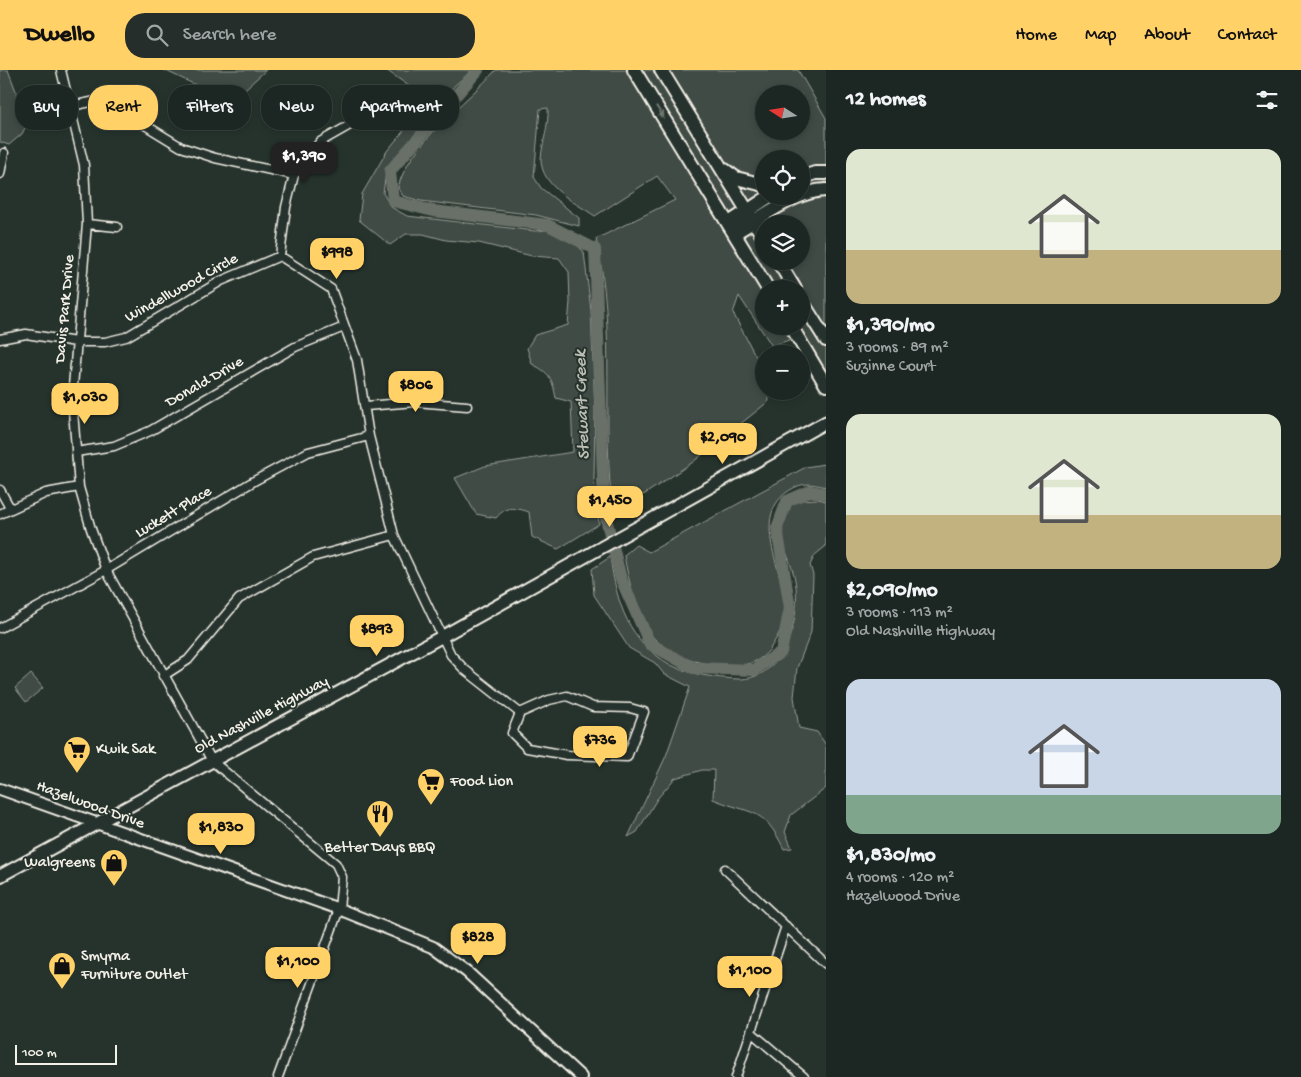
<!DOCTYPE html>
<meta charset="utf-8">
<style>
:root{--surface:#1c2622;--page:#252e2a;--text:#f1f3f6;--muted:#a0a5a5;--line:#3a4340;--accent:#ffd166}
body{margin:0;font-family:"Gochi Hand",sans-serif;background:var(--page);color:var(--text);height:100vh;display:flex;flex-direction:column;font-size:19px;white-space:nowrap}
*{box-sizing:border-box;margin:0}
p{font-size:16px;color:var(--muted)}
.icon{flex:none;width:28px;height:28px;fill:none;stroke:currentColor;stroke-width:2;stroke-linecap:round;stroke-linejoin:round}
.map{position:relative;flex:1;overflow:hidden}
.drawer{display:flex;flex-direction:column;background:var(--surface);width:475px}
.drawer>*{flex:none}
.top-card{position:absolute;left:15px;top:15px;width:475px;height:45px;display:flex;gap:10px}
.needle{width:32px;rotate:282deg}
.fabs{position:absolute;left:755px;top:15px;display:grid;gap:10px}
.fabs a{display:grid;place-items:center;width:55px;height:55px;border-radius:50%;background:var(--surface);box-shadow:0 2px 8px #0003,0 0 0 1px var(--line);font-size:25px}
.scale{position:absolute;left:15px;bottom:12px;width:102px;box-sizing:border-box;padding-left:5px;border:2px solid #f4f1e8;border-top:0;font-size:14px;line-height:18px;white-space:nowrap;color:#f4f1e8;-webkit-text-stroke:4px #26332d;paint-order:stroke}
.price{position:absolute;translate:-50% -42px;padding:0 11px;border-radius:10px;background:var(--accent);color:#111;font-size:16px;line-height:32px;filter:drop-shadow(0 1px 2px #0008)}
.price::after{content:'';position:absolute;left:50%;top:30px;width:15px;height:11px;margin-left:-8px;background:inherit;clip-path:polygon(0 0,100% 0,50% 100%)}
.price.active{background:#222;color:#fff}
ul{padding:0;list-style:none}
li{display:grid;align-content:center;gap:10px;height:265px;padding:0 20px}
li span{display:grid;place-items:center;height:155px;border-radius:15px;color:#555}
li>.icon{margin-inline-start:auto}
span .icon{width:90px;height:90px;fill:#fffc;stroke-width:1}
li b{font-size:21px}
h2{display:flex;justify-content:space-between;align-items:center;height:60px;padding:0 20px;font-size:21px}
.chip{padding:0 18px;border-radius:20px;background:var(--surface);box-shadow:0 2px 8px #0003,0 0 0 1px var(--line);font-size:18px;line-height:45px}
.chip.active{background:var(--accent);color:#111}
header{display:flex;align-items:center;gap:30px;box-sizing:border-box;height:70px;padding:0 25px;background:var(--accent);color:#111}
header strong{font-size:24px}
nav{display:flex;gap:28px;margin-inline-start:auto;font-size:18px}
.search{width:350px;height:45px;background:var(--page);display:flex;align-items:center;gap:12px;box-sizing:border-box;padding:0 18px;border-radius:20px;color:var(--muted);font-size:19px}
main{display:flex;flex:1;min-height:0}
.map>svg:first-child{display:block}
.green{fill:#414b45;stroke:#9a9e96;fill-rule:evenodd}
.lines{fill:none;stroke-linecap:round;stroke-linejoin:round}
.river{stroke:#676f68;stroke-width:12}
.minor-casing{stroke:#f4f1e8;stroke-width:11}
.tertiary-casing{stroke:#f4f1e8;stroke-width:14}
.secondary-casing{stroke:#f4f1e8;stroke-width:15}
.primary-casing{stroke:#f4f1e8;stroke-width:16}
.minor{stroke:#26332d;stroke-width:8}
.tertiary{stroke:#26332d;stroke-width:10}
.secondary{stroke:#26332d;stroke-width:11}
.primary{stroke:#26332d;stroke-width:12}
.oneway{fill:#6e766e}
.labels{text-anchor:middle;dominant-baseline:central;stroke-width:4;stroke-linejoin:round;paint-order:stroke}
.street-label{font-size:16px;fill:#f4f1e8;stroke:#26332d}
.poi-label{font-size:16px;fill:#f4f1e8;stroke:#26332d;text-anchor:start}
.water-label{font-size:18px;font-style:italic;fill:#bcbdb5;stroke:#26332d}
</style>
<header>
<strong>Dwello</strong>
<div class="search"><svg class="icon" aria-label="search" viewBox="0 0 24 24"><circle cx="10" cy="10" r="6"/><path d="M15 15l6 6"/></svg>Search here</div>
<nav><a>Home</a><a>Map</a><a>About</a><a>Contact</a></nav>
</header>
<main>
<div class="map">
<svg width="826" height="1007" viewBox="0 0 826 1007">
<rect width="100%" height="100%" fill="#26332d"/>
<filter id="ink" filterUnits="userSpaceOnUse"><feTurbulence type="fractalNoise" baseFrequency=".02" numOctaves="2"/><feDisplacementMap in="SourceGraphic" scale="10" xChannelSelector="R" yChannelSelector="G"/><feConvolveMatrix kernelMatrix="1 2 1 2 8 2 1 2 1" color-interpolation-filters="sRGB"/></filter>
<g filter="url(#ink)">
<!-- green -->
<path class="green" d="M0 0H8L22 37 30 48 22 64 9 75 0 72Z
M164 0H266L235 28 232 39 213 37 208 40 200 36 202 18Z
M386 0H473L455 15 386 102 383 123 391 137 407 146 535 161 548 160 573 171 584 182 591 241 595 343 594 409 599 454 558 479 532 467 529 442C514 437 506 436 496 448L476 444 455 408 485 396 573 382 571 332 556 328C552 308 550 303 532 294L527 278 535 265 568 255 570 232 569 202 559 188 532 186 479 173 446 170 423 164H406L390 175 359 150 362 124 387 81 429 30Z
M496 0H798L826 48V315L797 267 772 276 739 226 733 243 764 302V321H768L769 331 693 392 645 424 632 429 623 443 613 444C601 353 617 260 596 169L675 130 657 106 595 146C576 133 541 117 541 89 542 73 549 56 548 38L540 39 534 107 541 118 579 148V156L536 145 421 131 403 126 398 118C407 76 468 31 496 0ZM764 24H801V61H764ZM764 89H801V126H764ZM764 154H801V191H764ZM764 219H801V256H764Z
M824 394 826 397V417C809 413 802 412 787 422 749 450 787 505 785 541 785 555 777 567 770 579 761 591 748 596 734 595 714 595 687 593 671 581 666 577 657 572 653 567 637 546 628 510 624 485L636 475 649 482 806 397Z
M818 429 826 431V476L815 485 810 495 813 505 811 562 797 598 794 627 799 658 817 662 826 675V718L791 745 785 762 792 778 784 779C763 736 752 745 713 729L714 700H702L675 708 657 729 637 762 628 767 666 686 690 617 664 604 655 593 629 578 594 525 592 499 610 487C617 534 628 571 671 595 690 605 717 608 738 609 784 610 802 549 795 510 792 494 782 476 781 459 781 452 786 443 788 437L800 430Z
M31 604 43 618 26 632 15 618Z"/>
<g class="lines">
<!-- river -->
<path class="river" d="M478 0 390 101 393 131 433 141 548 155 595 179 604 440 621 509 650 574 693 598 754 600 781 582 790 538 777 458 787 431 810 421 826 424"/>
<defs>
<path id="minor" d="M61 0 84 95 87 154 72 328 79 417 91 459 106 500 212 691 336 794 342 807 339 839 278 1007
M47 43 71 36 96 31 114 36 181 77 215 88 294 105
M0 104 4 83
M87 154 117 157
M280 186 286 137 294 105 320 72 350 55
M0 269 26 264 76 272H105L126 267 221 211 280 186 331 219 357 290 369 366 394 465 451 585 464 599 520 643 512 663 527 678 567 685 627 687 644 642 630 638 593 637 567 626 549 630 520 643
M366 336 415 332 467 336
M76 382 114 376 150 361 295 277 344 257
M0 420 10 438
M0 444 46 423 79 417
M0 558 106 500 254 411 308 382 369 366
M163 606 188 590 239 529 313 487 394 465
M725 799 826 894
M751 962 804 1007
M736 1007 786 856"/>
<path id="tertiary" d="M0 719 339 839 433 877 467 902 581 1007"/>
<path id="secondary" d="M0 806 443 566 826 352"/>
<path id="primary" d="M634 0 768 219
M661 0 764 168
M725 100 736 108 764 115
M801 108 815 103H826
M729 153 770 126
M734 163C762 148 794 121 826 120
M778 191 795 219
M801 230 826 270
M791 256 826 315"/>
</defs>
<!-- minor casing -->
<use href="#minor" class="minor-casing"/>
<!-- tertiary casing -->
<use href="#tertiary" class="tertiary-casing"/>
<!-- secondary casing -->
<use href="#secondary" class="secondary-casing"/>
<!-- primary casing -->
<use href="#primary" class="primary-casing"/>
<!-- minor -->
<use href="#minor" class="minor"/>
<!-- tertiary -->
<use href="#tertiary" class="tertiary"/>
<!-- secondary -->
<use href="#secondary" class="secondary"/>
<!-- primary -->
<use href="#primary" class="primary"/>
</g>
<!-- one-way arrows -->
<defs><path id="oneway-solid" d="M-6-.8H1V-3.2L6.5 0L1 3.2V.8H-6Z" transform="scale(1.25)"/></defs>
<use class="oneway" href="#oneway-solid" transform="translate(660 42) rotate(58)"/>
</g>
<!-- icons -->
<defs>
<symbol id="supermarket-pin" viewBox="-11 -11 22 30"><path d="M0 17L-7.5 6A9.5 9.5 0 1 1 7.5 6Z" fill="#ffd166" stroke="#26332d"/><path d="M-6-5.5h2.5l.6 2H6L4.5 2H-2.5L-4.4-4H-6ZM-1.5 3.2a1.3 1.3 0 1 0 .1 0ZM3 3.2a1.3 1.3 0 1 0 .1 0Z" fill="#111"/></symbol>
<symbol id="restaurant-pin" viewBox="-11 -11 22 30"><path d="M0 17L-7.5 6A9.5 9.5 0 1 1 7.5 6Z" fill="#ffd166" stroke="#26332d"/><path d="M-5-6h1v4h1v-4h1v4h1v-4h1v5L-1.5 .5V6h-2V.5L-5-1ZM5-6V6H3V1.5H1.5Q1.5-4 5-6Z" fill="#111"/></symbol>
<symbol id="shop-pin" viewBox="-11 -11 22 30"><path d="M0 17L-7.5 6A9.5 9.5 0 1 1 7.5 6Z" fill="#ffd166" stroke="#26332d"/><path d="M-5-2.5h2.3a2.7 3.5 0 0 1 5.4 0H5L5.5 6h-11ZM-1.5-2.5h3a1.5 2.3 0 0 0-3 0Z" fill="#111"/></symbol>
</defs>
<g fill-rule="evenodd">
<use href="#supermarket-pin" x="61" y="664" width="32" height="43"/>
<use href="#supermarket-pin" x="415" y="696" width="32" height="43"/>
<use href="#restaurant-pin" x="364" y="728" width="32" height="43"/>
<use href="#shop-pin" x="98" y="777" width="32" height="43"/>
<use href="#shop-pin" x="46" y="880" width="32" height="43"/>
</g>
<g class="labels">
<!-- street labels -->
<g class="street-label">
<text transform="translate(182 219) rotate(-29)">Windellwood Circle</text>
<text transform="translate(66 239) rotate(-85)">Davis Park Drive</text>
<text transform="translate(205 313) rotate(-30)">Donald Drive</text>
<text transform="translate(174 443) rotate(-31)">Luckett Place</text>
<text transform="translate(262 646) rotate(-28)">Old Nashville Highway</text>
<text transform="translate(90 736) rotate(20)">Hazelwood Drive</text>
</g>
<!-- poi labels -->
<g class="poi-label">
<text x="96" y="680">Kwik Sak</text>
<text x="450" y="712">Food Lion</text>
<text x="380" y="778" text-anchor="middle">Better Days BBQ</text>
<text x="95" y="793" text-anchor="end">Walgreens</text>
<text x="81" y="887">Smyrna<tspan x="81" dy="18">Furniture Outlet</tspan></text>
</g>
<!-- water labels -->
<g class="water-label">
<text transform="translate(583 335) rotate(-92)">Stewart Creek</text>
</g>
</g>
</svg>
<div class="fabs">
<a><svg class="needle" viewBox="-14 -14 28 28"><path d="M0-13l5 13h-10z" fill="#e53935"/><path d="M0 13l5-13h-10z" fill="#a0a5a5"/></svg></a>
<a><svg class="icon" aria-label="locate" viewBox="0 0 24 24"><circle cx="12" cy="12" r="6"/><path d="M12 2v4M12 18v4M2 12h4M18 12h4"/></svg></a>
<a><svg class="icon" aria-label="layers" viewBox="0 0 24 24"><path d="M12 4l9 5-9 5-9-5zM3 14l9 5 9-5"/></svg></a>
<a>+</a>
<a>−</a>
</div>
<div class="scale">100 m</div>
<b class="price active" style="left:304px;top:114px">$1,390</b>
<b class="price" style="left:337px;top:210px">$998</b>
<b class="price" style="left:416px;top:343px">$806</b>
<b class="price" style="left:85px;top:355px">$1,030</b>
<b class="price" style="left:723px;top:395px">$2,090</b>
<b class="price" style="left:610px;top:458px">$1,450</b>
<b class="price" style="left:377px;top:587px">$893</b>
<b class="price" style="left:600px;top:698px">$736</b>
<b class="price" style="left:221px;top:785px">$1,830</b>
<b class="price" style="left:478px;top:895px">$828</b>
<b class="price" style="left:298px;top:919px">$1,100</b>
<b class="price" style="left:750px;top:928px">$1,100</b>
<div class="top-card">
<a class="chip">Buy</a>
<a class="chip active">Rent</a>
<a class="chip">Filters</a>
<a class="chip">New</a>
<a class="chip">Apartment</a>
</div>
</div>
<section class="drawer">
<h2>12 homes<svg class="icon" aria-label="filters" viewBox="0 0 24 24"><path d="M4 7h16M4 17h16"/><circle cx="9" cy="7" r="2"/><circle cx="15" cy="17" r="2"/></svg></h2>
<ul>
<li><span style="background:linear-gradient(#dfe7d0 65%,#c2b280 0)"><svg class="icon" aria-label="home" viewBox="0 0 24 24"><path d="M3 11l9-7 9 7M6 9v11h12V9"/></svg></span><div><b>$1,390/mo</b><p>3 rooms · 89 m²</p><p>Suzinne Court</p></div></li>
<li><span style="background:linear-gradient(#dfe7d0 65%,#c2b280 0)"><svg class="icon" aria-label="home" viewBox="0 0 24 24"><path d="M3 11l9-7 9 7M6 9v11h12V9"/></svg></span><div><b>$2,090/mo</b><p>3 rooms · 113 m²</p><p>Old Nashville Highway</p></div></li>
<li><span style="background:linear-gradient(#c9d6e8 75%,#7fa58c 0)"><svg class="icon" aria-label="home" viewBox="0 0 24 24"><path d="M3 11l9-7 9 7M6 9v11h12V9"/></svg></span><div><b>$1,830/mo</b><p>4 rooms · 120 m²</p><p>Hazelwood Drive</p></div></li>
</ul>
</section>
</main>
